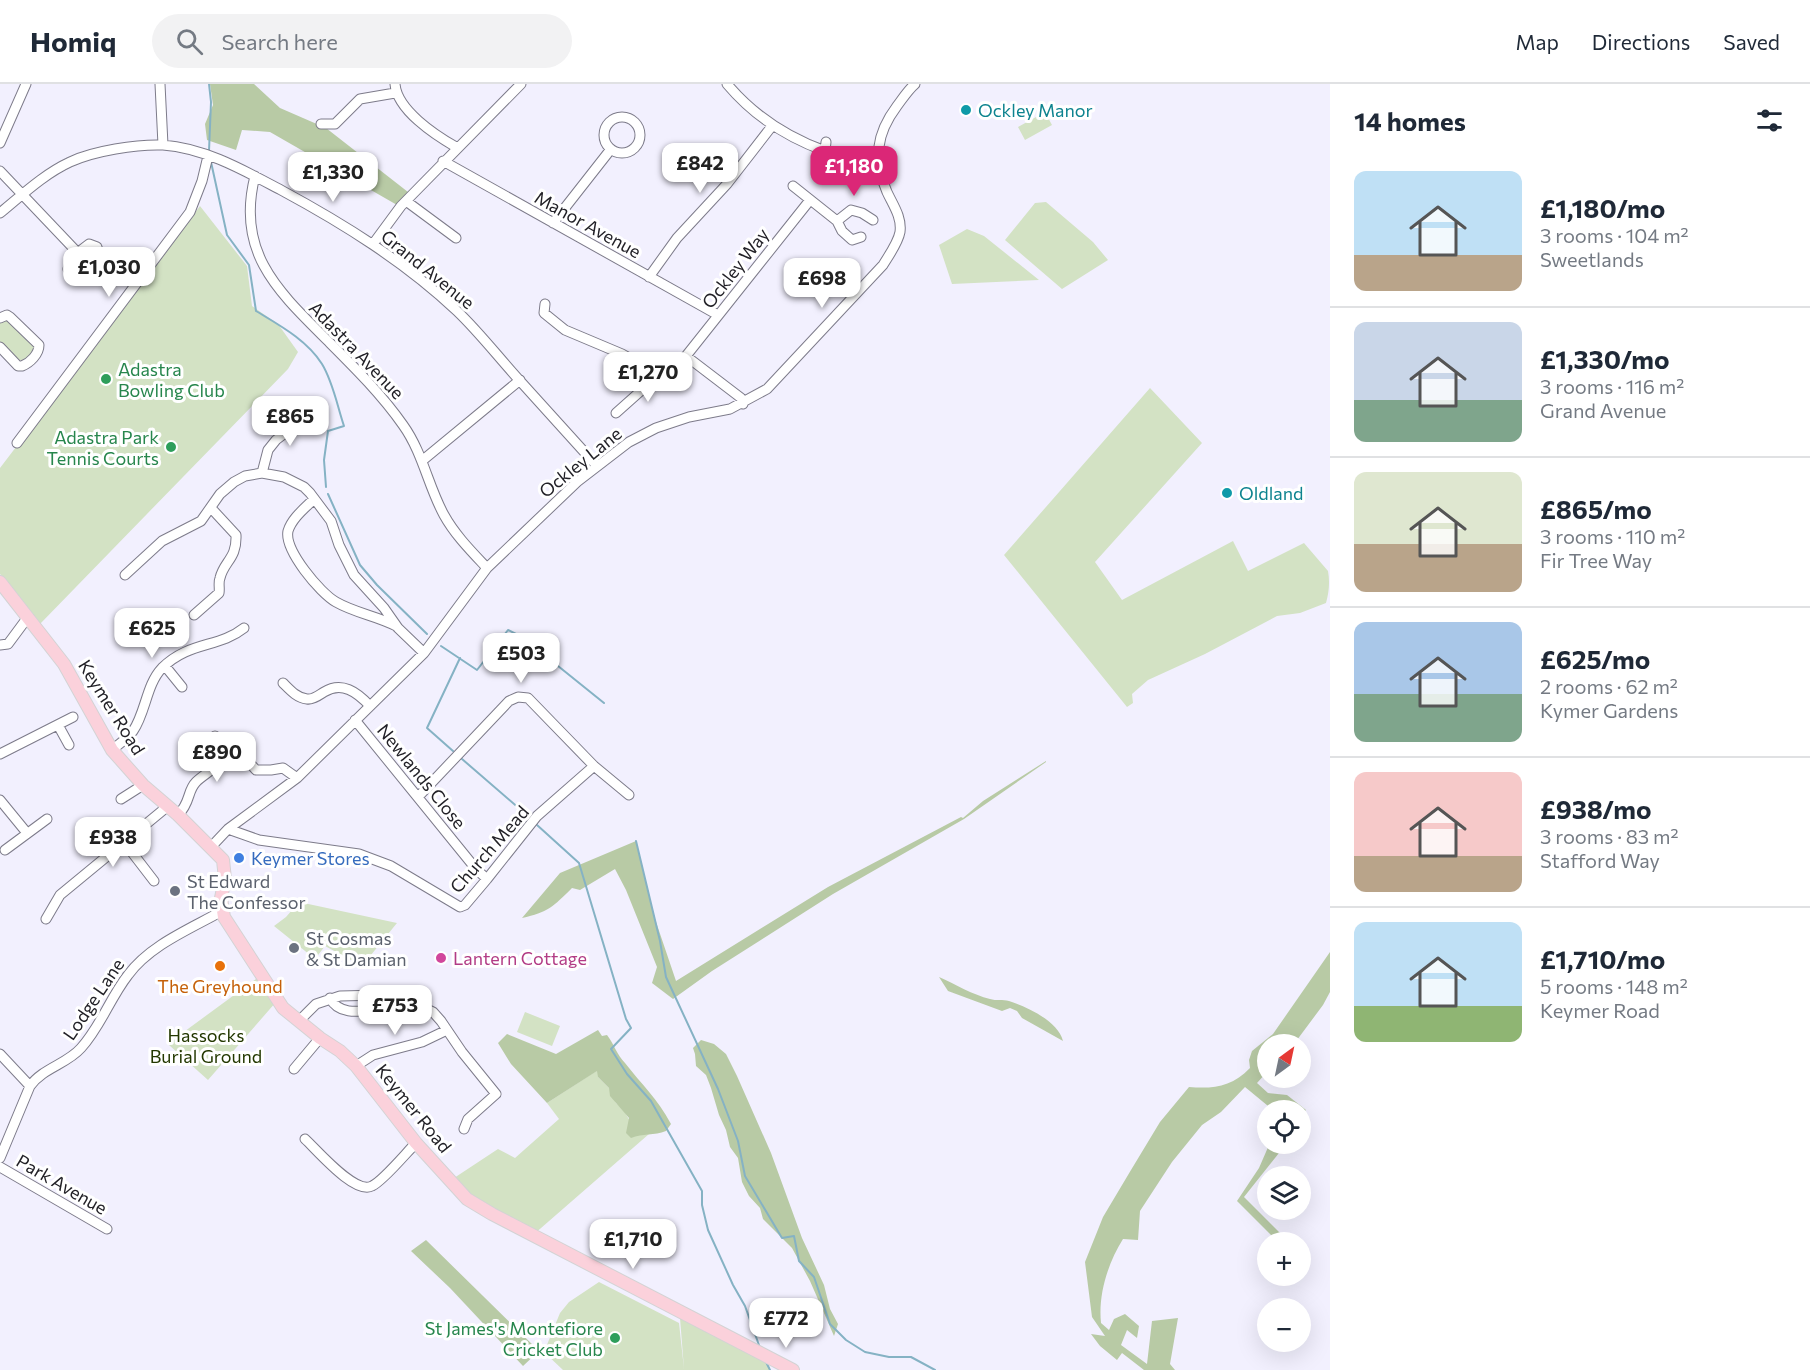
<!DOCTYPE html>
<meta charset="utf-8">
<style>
:root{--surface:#fff;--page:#f2f2f3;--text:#1f2937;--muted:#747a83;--line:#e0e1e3;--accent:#db2777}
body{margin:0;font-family:Commissioner,sans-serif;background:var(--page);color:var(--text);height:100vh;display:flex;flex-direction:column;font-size:22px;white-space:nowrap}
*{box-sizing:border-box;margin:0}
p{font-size:20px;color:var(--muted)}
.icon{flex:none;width:33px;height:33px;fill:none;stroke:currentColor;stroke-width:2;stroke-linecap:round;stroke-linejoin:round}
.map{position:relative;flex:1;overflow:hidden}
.panel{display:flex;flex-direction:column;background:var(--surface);width:480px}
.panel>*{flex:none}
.needle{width:39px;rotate:33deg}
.tools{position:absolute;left:1257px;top:950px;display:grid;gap:12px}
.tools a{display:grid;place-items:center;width:54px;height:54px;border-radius:50%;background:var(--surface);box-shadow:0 6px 24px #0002;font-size:30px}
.price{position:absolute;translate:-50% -51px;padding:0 14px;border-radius:12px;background:#fff;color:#222;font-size:20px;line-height:39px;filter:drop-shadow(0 2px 3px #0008)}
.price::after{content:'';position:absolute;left:50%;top:36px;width:18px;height:14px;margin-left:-9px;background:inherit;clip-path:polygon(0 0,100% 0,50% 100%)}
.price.selected{background:var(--accent);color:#fff}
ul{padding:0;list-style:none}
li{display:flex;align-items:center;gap:18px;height:150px;padding:0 24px}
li+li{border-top:2px solid var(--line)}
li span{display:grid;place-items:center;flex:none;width:168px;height:120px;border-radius:12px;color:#555}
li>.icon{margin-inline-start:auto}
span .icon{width:72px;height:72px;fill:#fffc;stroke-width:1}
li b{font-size:26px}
h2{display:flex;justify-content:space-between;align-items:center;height:72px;padding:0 24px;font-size:26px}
header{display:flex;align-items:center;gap:36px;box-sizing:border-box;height:84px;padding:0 30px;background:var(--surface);border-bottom:2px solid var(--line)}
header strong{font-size:28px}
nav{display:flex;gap:33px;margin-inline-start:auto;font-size:21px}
.search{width:420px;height:54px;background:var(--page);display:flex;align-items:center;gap:15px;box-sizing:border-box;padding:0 21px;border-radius:33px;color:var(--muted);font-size:22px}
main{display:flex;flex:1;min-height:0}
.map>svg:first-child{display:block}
.green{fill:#d3e2c4}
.forest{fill:#b8caa5}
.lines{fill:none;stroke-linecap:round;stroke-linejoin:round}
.stream{stroke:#85b2c4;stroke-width:2}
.minor-casing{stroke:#7d7b8a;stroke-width:11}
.major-casing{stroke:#d3d3d4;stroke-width:14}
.minor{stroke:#fff;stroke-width:9}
.major{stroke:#fbd1db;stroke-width:12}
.culture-dot{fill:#0f9aa8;stroke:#fff;stroke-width:2}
.leisure-dot{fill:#2e9e5b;stroke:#fff;stroke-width:2}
.shop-dot{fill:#3f7fe0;stroke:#fff;stroke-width:2}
.worship-dot{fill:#6b7280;stroke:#fff;stroke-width:2}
.hotel-dot{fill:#d1479c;stroke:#fff;stroke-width:2}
.food-dot{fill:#e8710a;stroke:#fff;stroke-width:2}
.labels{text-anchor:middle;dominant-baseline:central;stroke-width:6;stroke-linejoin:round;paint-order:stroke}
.culture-label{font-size:18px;fill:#0d838f;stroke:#fff;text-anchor:start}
.street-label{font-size:18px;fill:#222127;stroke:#fff}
.leisure-label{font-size:18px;fill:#27864d;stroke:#fff;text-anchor:end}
.shop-label{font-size:18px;fill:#366cbe;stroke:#fff;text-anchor:start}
.worship-label{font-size:18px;fill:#5b616d;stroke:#fff;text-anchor:start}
.hotel-label{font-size:18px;fill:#b23c85;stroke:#fff;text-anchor:start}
.food-label{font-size:18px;fill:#c56008;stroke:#fff}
.park-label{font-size:18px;fill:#233800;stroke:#fff}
</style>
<header>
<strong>Homiq</strong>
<div class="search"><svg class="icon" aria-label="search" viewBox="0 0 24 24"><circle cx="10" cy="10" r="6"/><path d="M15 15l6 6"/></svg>Search here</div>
<nav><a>Map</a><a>Directions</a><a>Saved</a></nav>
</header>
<main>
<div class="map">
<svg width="1330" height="1286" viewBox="0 0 1330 1286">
<rect width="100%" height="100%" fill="#f2f0fe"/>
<!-- green -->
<path class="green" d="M1045 28 1052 41 1025 56 1018 43Z
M1046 118 1093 158 1108 176 1062 205 1005 156 1035 119Z
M200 122 247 182 252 222 278 240 298 268 288 285 40 540 0 490V384Z
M967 145 984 152 1039 196 952 200 939 161Z
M8 235 34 260 35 264 26 277 17 276 0 259V238Z
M1150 304 1202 359 1095 478 1122 516 1233 457 1248 487 1304 459 1328 487C1330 498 1329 508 1326 519L1300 529 1277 532 1205 570 1148 596 1132 610 1133 619 1127 623 1004 471Z
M299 818 397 839 362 882 325 862 315 875 274 842 286 833Z
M260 892 276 918 208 996 169 961 177 953Z
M525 928 560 942 552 962 517 948Z
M598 986V993L609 1004 616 1019 623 1025 638 1051 649 1050 533 1151 492 1130 451 1096 498 1065 515 1074 559 1035 547 1019Z
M599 1198 679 1239 684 1285 680 1234 768 1278 770 1286H563L544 1268 560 1229 569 1218Z"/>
<!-- forest -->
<path class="forest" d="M210 0H254L280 24 326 44 408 108 404 125 270 48 242 46 236 66 207 56 205 40 213 21Z
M1046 677V678L964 735 833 810 712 887 673 915 652 899 657 883 626 806 615 785 580 806 572 804C553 823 548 828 522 834L560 789 636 757 655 835 676 897 828 803 961 733 963 734 983 717Z
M1330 868V908L1323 921 1294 960H1268L1267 988 1257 999 1268 1009 1287 1011 1306 1026 1301 1031 1300 1026H1273L1245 1003 1221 1028 1202 1041 1172 1078 1140 1127 1138 1156 1123 1155C1108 1179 1098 1210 1101 1239L1109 1246 1114 1235 1125 1230 1139 1242 1137 1254 1127 1246 1121 1261 1147 1280 1152 1237 1178 1234 1170 1280 1175 1286H1144L1122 1269 1117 1276 1100 1262 1091 1250 1105 1252 1092 1233 1085 1178 1103 1133 1131 1086 1160 1038 1189 1003C1213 1005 1232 1003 1250 984L1249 976 1252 967 1273 950Z
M939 893C955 900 973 911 990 915 996 917 1003 915 1009 917 1027 923 1058 937 1063 957L1022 934 1017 927 1010 924 1002 927 948 907Z
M598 946 602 952 607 951C614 960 617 971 625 979 642 1001 657 1014 671 1040L666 1047C654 1052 643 1049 631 1054L626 1049 629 1034 610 1012 609 1004 598 993 597 987 547 1019 511 980 498 959 507 950 556 970Z
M701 956 714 960 726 970 737 992 771 1069 802 1154 824 1201 830 1225 838 1240 834 1252 810 1197 792 1164 763 1135 760 1124 749 1112 742 1098 738 1074 730 1063 726 1046 719 1031 711 1004 706 991 696 982 695 970 693 964Z
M1273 1059H1287L1244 1113 1289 1158H1278L1237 1117 1259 1084 1269 1061Z
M426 1156 539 1267 523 1282 450 1204 411 1167Z"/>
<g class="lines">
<!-- stream -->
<path class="stream" d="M209 0 211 18 209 67
M211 78 227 151 249 181 256 227C279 241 307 256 322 280 333 298 337 321 344 342L328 347 324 376 326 403
M328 410 360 481 377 501 427 550
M441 562 477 586 508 546 522 553 604 619
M453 667 427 644 460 574
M462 675 528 732
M537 741 579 779 626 935 631 944 611 965 627 990 651 1017 702 1107V1121L708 1146 733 1201 745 1222 760 1264
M636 757 660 857 666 893 718 1005 738 1057 745 1092 782 1154 794 1152 799 1177 814 1193 830 1240 846 1256 865 1268 889 1273H911L935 1286
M766 1278 770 1286"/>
<defs>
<path id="minor" d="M160 0 163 61
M395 0C397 26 435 51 456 63
M727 0C754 32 786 53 825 67L826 58
M604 51a18 18 0 1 1 36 0a18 18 0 1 1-36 0Z
M321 40H335L360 15 395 9
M0 59 26 0
M443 77 718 231
M0 87 77 168
M255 92C235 170 280 209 330 259 356 285 382 311 403 341 423 369 428 402 444 431 455 451 472 468 487 484
M793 102 837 137 842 147 852 156 861 153
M406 117 456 154
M0 129C22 111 44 90 70 78 93 67 137 60 163 61 205 64 245 87 281 106 344 140 405 178 457 227 480 249 499 274 521 298 546 326 572 354 597 382
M837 137 851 126 862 129 873 136
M553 139 611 65
M89 160 97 163 99 171 80 189H72L68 185 72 173Z
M373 160 401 122 521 0
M649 193 677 154 727 100 772 42
M545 220 544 229 565 246 622 270 664 293 670 290 686 272 810 116
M0 234 7 231 10 233 39 261C39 270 30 279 22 282H18L0 263
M686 272 741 314 743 320
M616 329 653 296 656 290
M17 359 190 128 202 97 208 72
M423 376 520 296
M262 389 268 366 276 356 293 343 300 323 313 327
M314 415C305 424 292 434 288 447 284 466 320 509 336 518 355 529 377 532 396 542
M125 491 162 457 201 437 220 410 234 398 245 392 262 389 284 393 304 403 310 409 331 437 339 461 354 491 384 524 398 544 424 569
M194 531 219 509C220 504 218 499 220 494 224 477 237 475 236 451L211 424
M0 561 8 560 28 533
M165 582 182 603
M283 599C290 606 297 614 307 615 313 616 319 611 324 608 342 597 357 608 370 622
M355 636 476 785 487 795
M58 641 69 661
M112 666C119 660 128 654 133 647 146 628 146 601 162 584 189 557 219 564 244 544
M239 667 256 686H271L283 684 297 694
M0 670 73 633
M418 713 509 617 518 613 528 614 594 682 629 711
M121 715 143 701
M0 716 27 749
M178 731C191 718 187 707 196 698 204 690 216 685 221 675L215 658V652
M228 745 259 756 359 770 391 782 460 823 465 821 487 795 537 732 594 682
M124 758 154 797
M211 763 228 745 297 694 424 569 487 484 577 398 629 358 656 344 689 333 730 325 767 305 883 181C889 171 898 159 900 148 902 133 893 121 887 108 873 75 876 50 897 22 903 14 908 6 915 0
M5 766 47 735
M46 835 60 811 168 722
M330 914C340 934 366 926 384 925
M299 937 316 920 340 912 381 911 412 918 433 928 441 937 462 968 496 1010 468 1035 464 1045
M0 970 30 1002
M356 982 373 971 422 958 447 946
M294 985 320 954
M305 1055C318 1067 355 1111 372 1102 383 1097 406 1069 416 1059
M0 1074 30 1002C43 984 67 980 81 964 101 942 110 914 128 891 150 861 190 845 222 827
M0 1083 107 1145"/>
<path id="major" d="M0 498 64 580 112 666 143 701 178 731 223 776 225 795 221 814 224 833 283 924 320 954 340 967 356 982 416 1059 467 1115 492 1130 793 1286"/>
</defs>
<!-- minor casing -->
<use href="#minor" class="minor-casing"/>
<!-- major casing -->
<use href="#major" class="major-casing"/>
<!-- minor -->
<use href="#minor" class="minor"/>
<!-- major -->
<use href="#major" class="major"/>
</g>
<!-- markers -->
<g class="culture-dot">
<circle cx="966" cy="26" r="6"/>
<circle cx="1227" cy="409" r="6"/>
</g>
<g class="leisure-dot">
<circle cx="106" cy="295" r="6"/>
<circle cx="171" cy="363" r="6"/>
<circle cx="615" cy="1254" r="6"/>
</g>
<circle class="shop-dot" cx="239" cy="774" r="6"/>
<g class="worship-dot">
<circle cx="175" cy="807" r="6"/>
<circle cx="294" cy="864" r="6"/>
</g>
<circle class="hotel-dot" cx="441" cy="874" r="6"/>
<circle class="food-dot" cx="220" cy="882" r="6"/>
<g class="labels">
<!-- culture labels -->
<g class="culture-label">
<text x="978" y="26">Ockley Manor</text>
<text x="1239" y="409">Oldland</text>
</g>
<!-- street labels -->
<g class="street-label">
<text transform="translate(588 140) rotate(29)">Manor Avenue</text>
<text transform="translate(735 184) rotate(-52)">Ockley Way</text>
<text transform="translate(428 185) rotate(39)">Grand Avenue</text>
<text transform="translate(357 266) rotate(46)">Adastra Avenue</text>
<text transform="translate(580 378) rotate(-39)">Ockley Lane</text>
<text transform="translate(112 623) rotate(58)">Keymer Road</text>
<text transform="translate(422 692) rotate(51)">Newlands Close</text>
<text transform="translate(489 765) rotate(-49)">Church Mead</text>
<text transform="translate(93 915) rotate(-56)">Lodge Lane</text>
<text transform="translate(414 1024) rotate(51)">Keymer Road</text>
<text transform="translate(62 1100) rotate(30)">Park Avenue</text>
</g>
<!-- leisure labels -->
<g class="leisure-label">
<text x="118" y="285" text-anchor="start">Adastra<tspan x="118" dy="21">Bowling Club</tspan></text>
<text x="159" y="353">Adastra Park<tspan x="159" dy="21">Tennis Courts</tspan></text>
<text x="603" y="1244">St James's Montefiore<tspan x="603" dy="21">Cricket Club</tspan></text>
</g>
<!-- shop labels -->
<g class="shop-label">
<text x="251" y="774">Keymer Stores</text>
</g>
<!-- worship labels -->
<g class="worship-label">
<text x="187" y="797">St Edward<tspan x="187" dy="21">The Confessor</tspan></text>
<text x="306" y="854">St Cosmas<tspan x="306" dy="21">&amp; St Damian</tspan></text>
</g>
<!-- hotel labels -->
<g class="hotel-label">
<text x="453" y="874">Lantern Cottage</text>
</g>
<!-- food labels -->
<g class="food-label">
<text x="220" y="902">The Greyhound</text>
</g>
<!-- park labels -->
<g class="park-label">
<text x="206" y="951">Hassocks<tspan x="206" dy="21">Burial Ground</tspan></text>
</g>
</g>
</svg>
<div class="tools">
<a><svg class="needle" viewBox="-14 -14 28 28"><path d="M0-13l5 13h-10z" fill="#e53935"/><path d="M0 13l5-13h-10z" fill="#747a83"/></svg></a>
<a><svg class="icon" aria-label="locate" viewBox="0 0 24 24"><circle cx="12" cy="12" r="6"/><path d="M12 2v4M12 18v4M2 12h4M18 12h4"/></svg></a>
<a><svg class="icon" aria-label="layers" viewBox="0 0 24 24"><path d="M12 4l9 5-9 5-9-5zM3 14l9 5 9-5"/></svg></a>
<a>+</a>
<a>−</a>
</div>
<b class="price" style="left:700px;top:110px">£842</b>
<b class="price selected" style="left:854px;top:113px">£1,180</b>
<b class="price" style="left:333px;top:119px">£1,330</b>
<b class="price" style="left:109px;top:214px">£1,030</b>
<b class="price" style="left:822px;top:225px">£698</b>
<b class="price" style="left:648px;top:319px">£1,270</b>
<b class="price" style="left:290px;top:363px">£865</b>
<b class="price" style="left:152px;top:575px">£625</b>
<b class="price" style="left:521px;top:600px">£503</b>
<b class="price" style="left:217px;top:699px">£890</b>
<b class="price" style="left:113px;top:784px">£938</b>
<b class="price" style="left:395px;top:952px">£753</b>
<b class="price" style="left:633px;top:1186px">£1,710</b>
<b class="price" style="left:786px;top:1265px">£772</b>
</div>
<section class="panel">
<h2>14 homes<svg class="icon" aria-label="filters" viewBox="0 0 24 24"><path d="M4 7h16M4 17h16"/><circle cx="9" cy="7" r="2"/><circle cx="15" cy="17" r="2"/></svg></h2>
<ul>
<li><span style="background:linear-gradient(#bfe0f5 70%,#b9a48a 0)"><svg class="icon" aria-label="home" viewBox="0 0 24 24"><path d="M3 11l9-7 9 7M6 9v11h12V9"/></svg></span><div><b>£1,180/mo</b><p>3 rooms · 104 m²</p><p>Sweetlands</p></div></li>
<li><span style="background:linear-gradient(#c9d6e8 65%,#7fa58c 0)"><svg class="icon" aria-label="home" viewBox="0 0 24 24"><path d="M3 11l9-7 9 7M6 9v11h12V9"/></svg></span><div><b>£1,330/mo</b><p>3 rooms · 116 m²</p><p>Grand Avenue</p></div></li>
<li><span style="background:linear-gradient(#dfe7d0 60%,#b9a48a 0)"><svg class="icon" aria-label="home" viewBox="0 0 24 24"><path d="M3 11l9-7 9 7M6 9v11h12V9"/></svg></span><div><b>£865/mo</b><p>3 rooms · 110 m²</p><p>Fir Tree Way</p></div></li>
<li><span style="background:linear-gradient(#a9c7e8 60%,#7fa58c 0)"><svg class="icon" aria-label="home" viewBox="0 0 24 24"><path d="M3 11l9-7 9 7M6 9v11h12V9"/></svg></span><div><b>£625/mo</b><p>2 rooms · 62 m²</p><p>Kymer Gardens</p></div></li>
<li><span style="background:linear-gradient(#f6c9c9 70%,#b9a48a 0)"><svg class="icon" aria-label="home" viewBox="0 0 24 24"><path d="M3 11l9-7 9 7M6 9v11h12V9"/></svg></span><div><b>£938/mo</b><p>3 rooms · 83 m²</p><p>Stafford Way</p></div></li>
<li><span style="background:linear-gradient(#bfe0f5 70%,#8fb573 0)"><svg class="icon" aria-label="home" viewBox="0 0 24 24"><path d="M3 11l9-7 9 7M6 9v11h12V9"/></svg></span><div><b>£1,710/mo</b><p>5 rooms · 148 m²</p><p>Keymer Road</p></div></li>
</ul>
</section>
</main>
